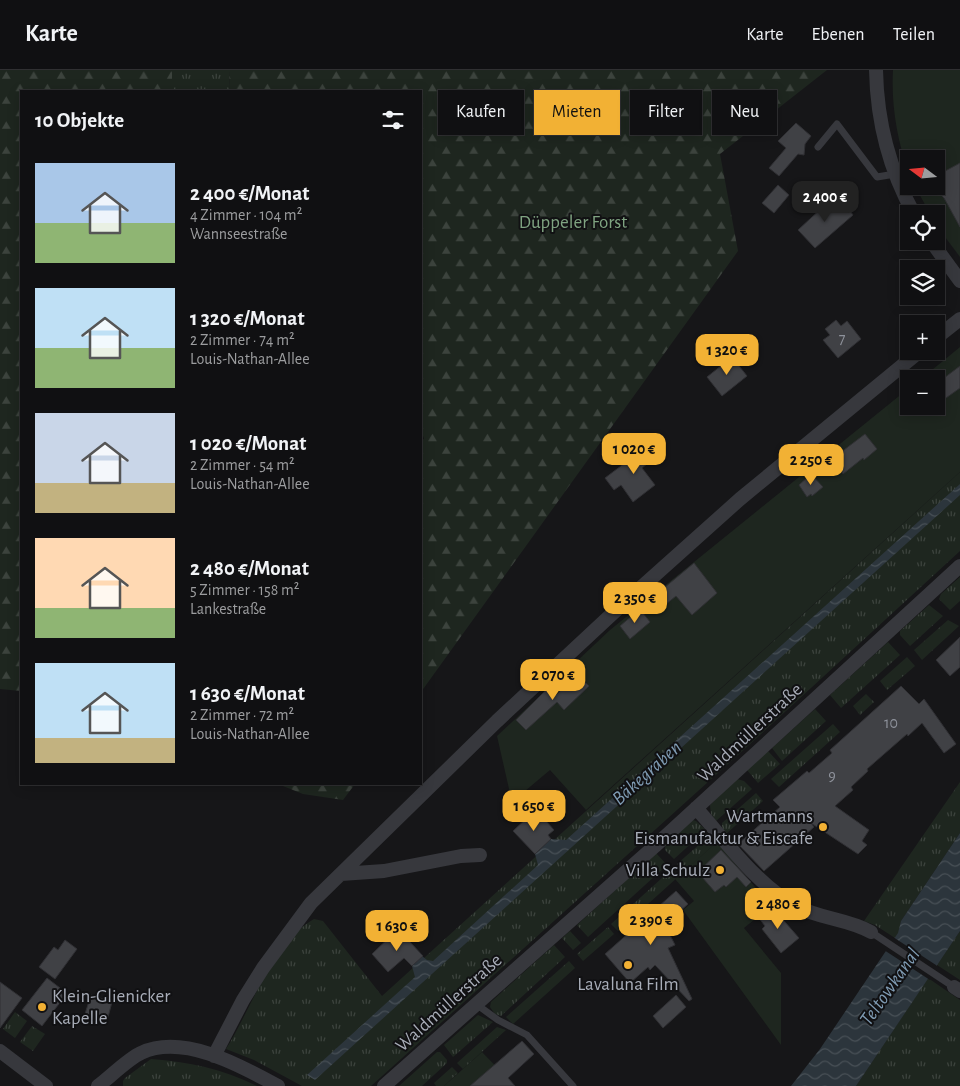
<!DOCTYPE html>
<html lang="de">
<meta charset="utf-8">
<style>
:root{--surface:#101012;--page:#19191b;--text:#f1f3f6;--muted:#9c9d9f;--line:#303032;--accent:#f2b134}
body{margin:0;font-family:"Alegreya Sans",sans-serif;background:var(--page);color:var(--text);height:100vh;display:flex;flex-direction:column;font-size:19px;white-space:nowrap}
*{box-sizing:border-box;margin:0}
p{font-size:16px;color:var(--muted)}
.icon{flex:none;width:28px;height:28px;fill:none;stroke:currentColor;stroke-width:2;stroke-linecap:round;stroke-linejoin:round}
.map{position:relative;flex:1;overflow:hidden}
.side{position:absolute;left:20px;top:20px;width:402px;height:695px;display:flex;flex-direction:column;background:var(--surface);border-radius:0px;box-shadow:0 2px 12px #0003,0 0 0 1px var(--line)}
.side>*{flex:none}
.top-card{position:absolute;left:438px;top:20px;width:448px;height:45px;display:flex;gap:10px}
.needle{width:32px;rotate:286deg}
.tools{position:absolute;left:900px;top:80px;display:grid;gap:10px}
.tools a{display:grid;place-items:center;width:45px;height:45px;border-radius:0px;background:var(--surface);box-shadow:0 2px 12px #0003,0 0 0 1px var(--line);font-size:25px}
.price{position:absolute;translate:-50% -42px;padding:0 11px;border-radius:10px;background:var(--accent);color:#111;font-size:16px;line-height:32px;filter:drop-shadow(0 1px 2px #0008)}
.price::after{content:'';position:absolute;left:50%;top:30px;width:15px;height:11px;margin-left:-8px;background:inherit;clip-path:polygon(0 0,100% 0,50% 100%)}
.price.on{background:#222;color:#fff}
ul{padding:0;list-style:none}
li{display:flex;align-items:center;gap:15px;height:125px;padding:0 15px}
li span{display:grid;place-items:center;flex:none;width:140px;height:100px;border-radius:0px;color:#555}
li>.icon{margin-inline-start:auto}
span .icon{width:60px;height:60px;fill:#fffc;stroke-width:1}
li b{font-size:21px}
h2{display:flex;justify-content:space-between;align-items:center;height:60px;padding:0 15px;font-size:21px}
.pill{padding:0 18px;border-radius:0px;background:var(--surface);box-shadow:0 2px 12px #0003,0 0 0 1px var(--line);font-size:18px;line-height:45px}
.pill.on{background:var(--accent);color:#111}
header{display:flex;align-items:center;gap:30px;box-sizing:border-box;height:70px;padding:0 25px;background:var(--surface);border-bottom:1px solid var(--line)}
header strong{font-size:24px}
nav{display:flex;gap:28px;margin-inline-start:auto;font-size:18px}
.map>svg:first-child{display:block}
.grass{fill:url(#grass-tufts)}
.forest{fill:url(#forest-firs)}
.garden{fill:#1e261f}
.water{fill:url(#water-waves)}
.pier{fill:#161618}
.building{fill:#404145;stroke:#303034}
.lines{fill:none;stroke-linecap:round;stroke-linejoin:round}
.lane{stroke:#37383d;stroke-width:7}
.street{stroke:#37383d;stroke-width:14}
.poi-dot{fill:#f2b134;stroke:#111113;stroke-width:2}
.labels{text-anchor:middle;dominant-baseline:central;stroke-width:4;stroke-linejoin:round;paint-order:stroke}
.number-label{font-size:16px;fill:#8e929b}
.park-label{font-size:19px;fill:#7fa381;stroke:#111113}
.street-label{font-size:19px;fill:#a8adb8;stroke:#111113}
.poi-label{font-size:19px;fill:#a8adb8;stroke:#111113;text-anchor:end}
.water-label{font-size:20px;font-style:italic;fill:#7f9bb3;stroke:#111113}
</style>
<header>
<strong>Karte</strong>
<nav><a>Karte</a><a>Ebenen</a><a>Teilen</a></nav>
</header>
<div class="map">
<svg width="960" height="1016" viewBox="0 0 960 1016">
<defs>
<pattern id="grass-tufts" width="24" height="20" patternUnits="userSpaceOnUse" patternTransform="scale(1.25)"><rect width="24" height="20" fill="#1e261f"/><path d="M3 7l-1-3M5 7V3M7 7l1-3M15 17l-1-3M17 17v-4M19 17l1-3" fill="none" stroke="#3c433d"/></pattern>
<pattern id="forest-firs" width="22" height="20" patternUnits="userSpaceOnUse" patternTransform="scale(1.25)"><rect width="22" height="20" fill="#1e261f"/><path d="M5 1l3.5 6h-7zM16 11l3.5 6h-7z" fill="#3c433d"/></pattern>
<pattern id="water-waves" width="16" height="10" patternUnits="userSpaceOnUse" patternTransform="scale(1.25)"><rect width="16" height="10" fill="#2c353c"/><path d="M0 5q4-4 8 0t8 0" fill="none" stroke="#485056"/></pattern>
</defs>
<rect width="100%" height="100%" fill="#161618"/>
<!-- grass -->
<path class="grass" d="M172 0H229L230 21H172Z
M960 402V481L749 675 371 1016H302L254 990 226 979C251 940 272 873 314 849L323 851 382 926Z
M960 507V531L950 540 939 529 941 524Z
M929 535 943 546 910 576 900 565V561Z
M948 550 959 556 922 590 914 580Z
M888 572 900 585 841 638 830 625Z
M907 587 915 596 887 620 880 611Z
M866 624 874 632 860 645 853 636Z
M815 639 826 651 782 691 772 678Z
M833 654 840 662 779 717 771 709Z
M768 681 780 694 758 713 747 700Z
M737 709 744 711 752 719 716 751 711 744 710 735Z
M960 712V763L901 851 899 863 895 868 875 855 864 851Z
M756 723 763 731 726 764 722 758V753Z
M693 750 696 751 706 760 674 789 665 780V775Z
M710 765 717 772 684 802 677 794Z
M656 783 667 795 588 867 577 855Z
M672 799 679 806 618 861 611 854Z
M608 857 614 864 583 891 577 884Z
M570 861 581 873 573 880 562 868Z
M960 861V910L937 895Z
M554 875 565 887 501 946 495 944 490 937 491 932Z
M569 891 575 898 513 954 506 947Z
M928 908 960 930V1016H856Z
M15 942 27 951 15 968 3 959Z
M478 945 493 952 453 987 444 975Z
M32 956 45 964 33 981 20 972Z
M497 957 506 960 463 999 457 993Z
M437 982H440L447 990V993L422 1016H399Z
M151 989C189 992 223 999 257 1016H123V1011L125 1008Z
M452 997 458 1003 444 1016H436L434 1013Z"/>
<!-- forest -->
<path class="forest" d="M0 0H172V21H21V621L0 619Z
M229 0H827L720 84 738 181 421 622V370L424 369 421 359V21H230Z
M278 714H355L343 730 303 724Z"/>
<!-- garden -->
<path class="garden" d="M893 0H960V187L936 155V144H930L915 116H936V89H909V103C897 71 891 34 893 0Z
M960 277V402L586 740 550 700 512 732 497 666 610 560 909 318V336H936V309H921Z
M717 772 771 836 744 858 781 903V975L683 840 694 831 675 809Z
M482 982 515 1016H444Z"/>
<!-- water -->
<path class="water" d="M960 414V425L315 1010 307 1005 415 907 412 896 422 886 427 890 433 891 538 795 535 784 551 769 566 770Z
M960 763V861L856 1016H791L820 979 898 863 901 851Z"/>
<!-- pier -->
<path class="pier" d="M893 867 939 897 930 910 884 880Z"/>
<!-- building -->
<path class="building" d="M796 53 811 66 805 74 804 85 798 84 779 106 769 98 786 78 778 71Z
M960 93V157L944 128 936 120V106Z
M778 115 789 125 774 143 762 133Z
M842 129 853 145 815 178 798 160 825 135 828 138Z
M836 250 841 256 847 251 861 269 838 288 823 270 830 265 825 259Z
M732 287 747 306 722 326 707 307Z
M960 296V318L946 328 936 314Z
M865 364 877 379 864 390 863 388 843 404 832 389Z
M650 374 658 385 642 398 655 415 633 432 621 415 614 420 605 408Z
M811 404 823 417 812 426 811 424 807 427 799 415Z
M694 493 717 523 692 545 676 526 660 539 652 528Z
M640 539 650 552 630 569 620 556Z
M960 567V597L950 606 936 590Z
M577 604 589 616 564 640 557 632 526 660 516 650 547 619 554 627Z
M901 616 919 634 924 629 956 674 944 683 922 653 908 666 907 664 867 699 868 701 851 717 853 720 835 736 869 760 862 771 867 775 858 784 811 753 814 757 764 801 738 774 780 737 773 730 807 701 809 703 832 683 830 680Z
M539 743 554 760 548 765 551 769 535 784 513 761 530 745 533 748Z
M721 780 751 812 746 817 737 807 726 817 724 815 715 822 702 807 704 804 700 800Z
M676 821 688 834 665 855 675 875 668 878 692 929 689 931 655 895 650 900 648 897 630 913 605 884Z
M771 836 799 868 781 883 762 859 765 856 758 847Z
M398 859 423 886 412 896 404 888 388 902 372 884Z
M65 870 77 879 55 909 39 897 54 877 58 880Z
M47 908 60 918V923L65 926 42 956 22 940Z
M0 912 22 928 0 958Z
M91 925 112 932 107 951 85 944Z
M676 925 686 937 663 958 653 946Z
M522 971 534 984 508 1008 515 1016H470Z"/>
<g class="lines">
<!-- lane -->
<path class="lane" d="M818 77 837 54 877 107 895 104
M871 862 954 917
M476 934 498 950 527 965 573 1016"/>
<!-- street -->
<path class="street" d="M876 0C877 50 889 99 914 144
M931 171 960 211
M936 268 960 249
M696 738C726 771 758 817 798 837 821 849 848 849 871 862
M341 804 384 801 461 786 480 785
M954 917 960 921
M0 981 46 1016
M214 986 243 930 263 898 311 833 497 651 626 531 740 429 920 281
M98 1016C109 1008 129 988 141 983 183 963 241 996 278 1016
M384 1016 656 775 960 496"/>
</g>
<!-- markers -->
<g class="poi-dot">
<circle cx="823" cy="757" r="5"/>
<circle cx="720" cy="800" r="5"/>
<circle cx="628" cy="895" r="5"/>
<circle cx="42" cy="937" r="5"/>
</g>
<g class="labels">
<!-- number labels -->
<g class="number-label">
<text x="842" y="269">7</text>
<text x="891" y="653">10</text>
<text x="832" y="706">9</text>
</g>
<!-- park labels -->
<g class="park-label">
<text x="573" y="152">Düppeler Forst</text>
</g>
<!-- street labels -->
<g class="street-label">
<text transform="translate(750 663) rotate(-43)">Waldmüllerstraße</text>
<text transform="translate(449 933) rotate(-42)">Waldmüllerstraße</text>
</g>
<!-- poi labels -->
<g class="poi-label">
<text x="813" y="746">Wartmanns<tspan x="813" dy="22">Eismanufaktur &amp; Eiscafe</tspan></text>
<text x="710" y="800">Villa Schulz</text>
<text x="628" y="914" text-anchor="middle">Lavaluna Film</text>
<text x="52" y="926" text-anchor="start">Klein-Glienicker<tspan x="52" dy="22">Kapelle</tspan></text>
</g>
<!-- water labels -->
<g class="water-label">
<text transform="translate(647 703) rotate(-42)">Bäkegraben</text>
<text transform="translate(890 917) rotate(-55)">Teltowkanal</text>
</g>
</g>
</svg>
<div class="tools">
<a><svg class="needle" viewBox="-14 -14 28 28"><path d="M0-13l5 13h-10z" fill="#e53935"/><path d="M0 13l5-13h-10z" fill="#9c9d9f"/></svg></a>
<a><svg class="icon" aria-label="locate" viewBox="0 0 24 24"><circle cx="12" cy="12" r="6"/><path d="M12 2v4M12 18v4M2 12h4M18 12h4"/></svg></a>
<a><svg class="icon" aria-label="layers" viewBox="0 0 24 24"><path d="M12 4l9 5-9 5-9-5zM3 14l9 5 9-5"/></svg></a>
<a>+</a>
<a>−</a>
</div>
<b class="price on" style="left:825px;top:153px">2 400 €</b>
<b class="price" style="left:727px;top:306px">1 320 €</b>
<b class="price" style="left:634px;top:405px">1 020 €</b>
<b class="price" style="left:811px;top:416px">2 250 €</b>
<b class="price" style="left:635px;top:554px">2 350 €</b>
<b class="price" style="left:553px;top:631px">2 070 €</b>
<b class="price" style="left:534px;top:762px">1 650 €</b>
<b class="price" style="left:778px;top:860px">2 480 €</b>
<b class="price" style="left:651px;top:876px">2 390 €</b>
<b class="price" style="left:397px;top:882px">1 630 €</b>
<div class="top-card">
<a class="pill">Kaufen</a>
<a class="pill on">Mieten</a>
<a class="pill">Filter</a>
<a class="pill">Neu</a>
</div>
<section class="side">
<h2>10 Objekte<svg class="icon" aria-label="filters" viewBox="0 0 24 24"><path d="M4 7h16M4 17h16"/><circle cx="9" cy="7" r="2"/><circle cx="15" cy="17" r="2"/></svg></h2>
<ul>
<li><span style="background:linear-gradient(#a9c7e8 60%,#8fb573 0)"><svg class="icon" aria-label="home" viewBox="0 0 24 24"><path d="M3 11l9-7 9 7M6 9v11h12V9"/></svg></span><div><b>2 400 €/Monat</b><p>4 Zimmer · 104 m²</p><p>Wannseestraße</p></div></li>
<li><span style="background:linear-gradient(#bfe0f5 60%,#8fb573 0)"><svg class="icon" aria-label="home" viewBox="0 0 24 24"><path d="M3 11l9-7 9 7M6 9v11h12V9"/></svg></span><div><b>1 320 €/Monat</b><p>2 Zimmer · 74 m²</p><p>Louis-Nathan-Allee</p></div></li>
<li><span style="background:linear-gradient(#c9d6e8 70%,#c2b280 0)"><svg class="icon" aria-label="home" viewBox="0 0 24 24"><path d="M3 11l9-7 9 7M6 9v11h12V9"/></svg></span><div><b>1 020 €/Monat</b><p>2 Zimmer · 54 m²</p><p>Louis-Nathan-Allee</p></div></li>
<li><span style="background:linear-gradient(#ffd9b3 70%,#8fb573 0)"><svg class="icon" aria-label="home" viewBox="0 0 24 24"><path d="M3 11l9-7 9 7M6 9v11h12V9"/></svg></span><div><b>2 480 €/Monat</b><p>5 Zimmer · 158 m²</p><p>Lankestraße</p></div></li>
<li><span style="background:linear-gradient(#bfe0f5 75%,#c2b280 0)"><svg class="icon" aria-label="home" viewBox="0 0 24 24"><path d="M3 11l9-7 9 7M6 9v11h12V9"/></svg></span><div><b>1 630 €/Monat</b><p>2 Zimmer · 72 m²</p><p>Louis-Nathan-Allee</p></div></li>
</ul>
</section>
</div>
